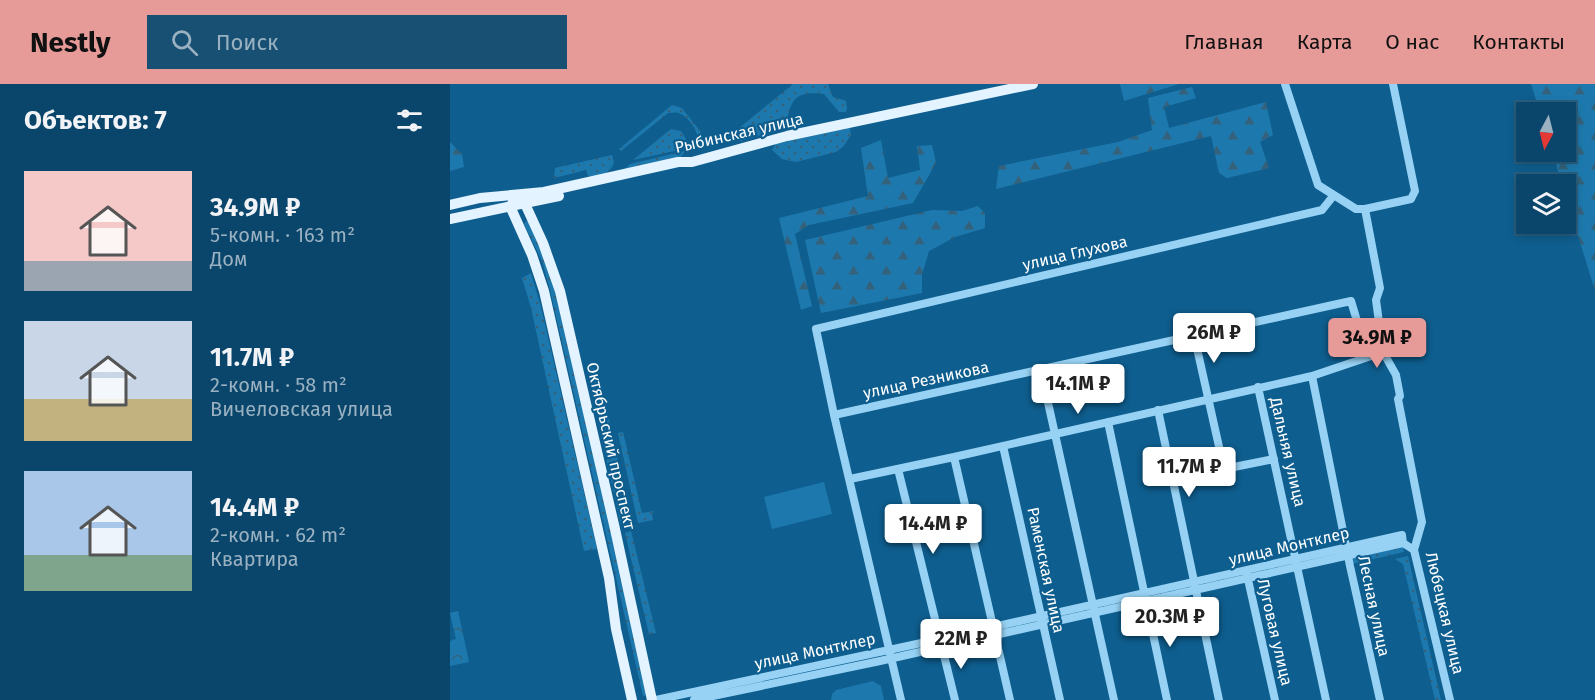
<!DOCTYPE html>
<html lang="ru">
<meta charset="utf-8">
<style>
:root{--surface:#0a466b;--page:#185073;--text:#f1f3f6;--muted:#99b1c1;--line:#2a5e7e;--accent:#e69b98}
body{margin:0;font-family:"Fira Sans",sans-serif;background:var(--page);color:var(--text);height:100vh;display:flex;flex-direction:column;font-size:22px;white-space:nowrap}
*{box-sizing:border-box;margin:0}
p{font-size:20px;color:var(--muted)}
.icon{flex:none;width:33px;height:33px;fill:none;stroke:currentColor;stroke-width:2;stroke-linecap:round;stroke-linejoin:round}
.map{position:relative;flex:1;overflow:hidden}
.side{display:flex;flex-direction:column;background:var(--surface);width:450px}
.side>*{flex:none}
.needle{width:39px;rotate:187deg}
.controls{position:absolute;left:1066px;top:18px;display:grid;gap:12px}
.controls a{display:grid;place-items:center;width:60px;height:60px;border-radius:0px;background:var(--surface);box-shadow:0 3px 9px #0003,0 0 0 2px var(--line);font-size:30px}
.price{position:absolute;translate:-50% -51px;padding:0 14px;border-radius:6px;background:#fff;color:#222;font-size:20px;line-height:39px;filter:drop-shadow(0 2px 3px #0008)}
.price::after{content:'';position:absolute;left:50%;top:36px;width:18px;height:14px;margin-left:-9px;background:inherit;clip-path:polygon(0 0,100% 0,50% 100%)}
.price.on{background:var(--accent);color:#111}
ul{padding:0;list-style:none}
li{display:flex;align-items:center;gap:18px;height:150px;padding:0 24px}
li span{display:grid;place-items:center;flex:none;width:168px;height:120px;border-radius:0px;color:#555}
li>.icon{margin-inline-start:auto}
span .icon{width:72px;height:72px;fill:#fffc;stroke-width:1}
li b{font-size:26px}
h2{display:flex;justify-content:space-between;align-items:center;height:72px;padding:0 24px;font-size:26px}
header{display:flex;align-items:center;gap:36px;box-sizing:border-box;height:84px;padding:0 30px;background:var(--accent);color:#111}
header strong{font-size:28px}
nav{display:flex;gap:33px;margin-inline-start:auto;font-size:21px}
.search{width:420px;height:54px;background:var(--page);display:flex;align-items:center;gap:15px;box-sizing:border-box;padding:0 21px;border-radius:0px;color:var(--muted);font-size:22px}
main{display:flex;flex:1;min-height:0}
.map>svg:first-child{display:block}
.grass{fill:url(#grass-dots)}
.forest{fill:url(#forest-firs)}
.park{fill:url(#park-crowns)}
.pitch{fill:#1d79ad}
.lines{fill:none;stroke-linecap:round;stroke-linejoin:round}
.minor{stroke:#97d2f4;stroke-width:8}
.major{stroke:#e3f3ff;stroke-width:10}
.labels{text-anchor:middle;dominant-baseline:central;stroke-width:4.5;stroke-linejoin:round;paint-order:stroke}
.street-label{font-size:16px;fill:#fff;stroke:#0e5e8f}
</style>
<header>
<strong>Nestly</strong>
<div class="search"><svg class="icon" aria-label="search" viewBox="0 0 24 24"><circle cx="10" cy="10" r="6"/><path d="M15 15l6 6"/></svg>Поиск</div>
<nav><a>Главная</a><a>Карта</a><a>О нас</a><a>Контакты</a></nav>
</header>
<main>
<section class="side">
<h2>Объектов: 7<svg class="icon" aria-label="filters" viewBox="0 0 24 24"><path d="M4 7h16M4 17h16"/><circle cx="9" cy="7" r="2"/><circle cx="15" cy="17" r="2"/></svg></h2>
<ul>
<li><span style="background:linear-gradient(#f6c9c9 75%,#9aa5b1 0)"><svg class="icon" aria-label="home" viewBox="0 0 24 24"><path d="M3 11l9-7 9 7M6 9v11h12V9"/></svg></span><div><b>34.9M ₽</b><p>5-комн. · 163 m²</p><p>Дом</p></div></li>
<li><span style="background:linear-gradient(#c9d6e8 65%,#c2b280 0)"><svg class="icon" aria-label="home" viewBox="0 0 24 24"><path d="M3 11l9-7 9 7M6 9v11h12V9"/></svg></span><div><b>11.7M ₽</b><p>2-комн. · 58 m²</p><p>Вичеловская улица</p></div></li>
<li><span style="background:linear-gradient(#a9c7e8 70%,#7fa58c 0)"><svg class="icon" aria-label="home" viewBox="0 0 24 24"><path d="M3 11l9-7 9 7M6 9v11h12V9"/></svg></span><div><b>14.4M ₽</b><p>2-комн. · 62 m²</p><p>Квартира</p></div></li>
</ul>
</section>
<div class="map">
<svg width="1145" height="616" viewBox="0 0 1145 616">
<defs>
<pattern id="grass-dots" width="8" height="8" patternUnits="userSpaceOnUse" patternTransform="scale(1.5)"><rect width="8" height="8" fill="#1d79ad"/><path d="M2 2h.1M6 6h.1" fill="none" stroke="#34627c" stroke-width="1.8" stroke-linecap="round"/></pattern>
<pattern id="forest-firs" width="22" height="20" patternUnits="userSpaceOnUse" patternTransform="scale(1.5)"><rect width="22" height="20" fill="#1d79ad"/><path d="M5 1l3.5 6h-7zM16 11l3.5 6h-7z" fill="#34627c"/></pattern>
<pattern id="park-crowns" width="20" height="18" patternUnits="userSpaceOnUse" patternTransform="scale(1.5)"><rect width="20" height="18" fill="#1d79ad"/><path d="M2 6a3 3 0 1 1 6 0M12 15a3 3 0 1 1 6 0" fill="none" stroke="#34627c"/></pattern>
</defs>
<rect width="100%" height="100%" fill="#0e5e8f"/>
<!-- grass -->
<path class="grass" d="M343 0H378L383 13 396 17 397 24 396 28H389L374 10C342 6 341 18 335 44L291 57 278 53Z
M222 21 232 24 250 47 254 54 252 64H249C251 52 240 32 228 29 224 28 221 29 218 29L171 67 169 65Z
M400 43 401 51 393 63 386 68 346 78 332 75 322 66 326 60Z
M221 45 231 47 236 55 238 64 183 76Z
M235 67 230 74 175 85 180 80Z
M162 71 164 79C159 90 150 95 138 92L136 86 104 94 105 84Z
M76 137H79L107 206 198 611 193 612 100 206 92 177 74 140Z
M81 189 91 223 147 465 134 467 81 224 72 194Z
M148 283 181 439 171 441 149 342 150 335 140 285Z
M173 348 192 429 205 427 202 429 203 436 188 439 168 349Z
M181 447 206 549 199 550 175 449Z
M953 462 954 468 902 480 903 474Z
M958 472 991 616H985L953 480 945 475Z"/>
<!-- forest -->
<path class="forest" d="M670 0H729L674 17Z
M1081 0H1145V207L1116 112V100H1112L1102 68H1116V28H1090Z
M742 3 746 14 714 23 719 44 816 18 823 51 810 58 819 84 777 94 769 89 761 52 546 105 549 82 668 58 702 46 698 14Z
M431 56 438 94 470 86 467 62 482 61 486 79 463 119 359 141 345 150 362 222 351 226 329 134 418 112 411 64Z
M0 58 12 70 14 83 0 87Z
M528 122 535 129V144L505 153 479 167 472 191V209L371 229 355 156 482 126 512 127Z"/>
<!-- park -->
<path class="park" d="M8 527 19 578 0 582V557L6 555 0 529Z"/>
<!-- pitch -->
<path class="pitch" d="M374 398 382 430 322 445 314 413Z
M423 597 431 602 434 616H381L382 610 386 606Z"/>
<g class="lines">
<!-- minor -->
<path class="minor" d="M835 0 868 101 906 125H915L961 115 965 107 943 0
M915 125 930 204 926 216 933 268 946 291 950 312 948 315 972 438 964 466 1000 616
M744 251 774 385 824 375
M591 287 664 616
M862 292 900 482 930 616
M808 303 876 616
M708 326 769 616
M384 331 901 217 907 237 933 268 862 292 504 373 400 395
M658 338 717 616
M553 362 610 616
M504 373 560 616
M448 385 505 616
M797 491 825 616
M206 616 490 555 952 451 953 459 964 466
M244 616 430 577 953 459
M451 616 384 331 366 245 872 126 884 111"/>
<!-- major -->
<path class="major" d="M71 111 60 122 82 171 94 207 159 494 166 545 182 616
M71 111 93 159 110 207 165 445 202 616
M0 121 30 114 94 108 228 78H242L337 52 583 0
M0 135 109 112"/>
</g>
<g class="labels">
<!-- street labels -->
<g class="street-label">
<text transform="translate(289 49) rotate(-13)">Рыбинская улица</text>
<text transform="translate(625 169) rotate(-13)">улица Глухова</text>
<text transform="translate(476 296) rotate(-12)">улица Резникова</text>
<text transform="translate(161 362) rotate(77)">Октябрьский проспект</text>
<text transform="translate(838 368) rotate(77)">Дальняя улица</text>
<text transform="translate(839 462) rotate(-13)">улица Монтклер</text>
<text transform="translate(596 486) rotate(78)">Раменская улица</text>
<text transform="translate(924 522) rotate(78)">Лесная улица</text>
<text transform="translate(995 529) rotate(77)">Любецкая улица</text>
<text transform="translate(825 548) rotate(77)">Луговая улица</text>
<text transform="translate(365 567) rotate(-12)">улица Монтклер</text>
</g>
</g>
</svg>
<div class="controls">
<a><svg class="needle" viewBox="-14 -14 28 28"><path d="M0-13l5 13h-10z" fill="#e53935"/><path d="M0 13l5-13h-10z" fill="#99b1c1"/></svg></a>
<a><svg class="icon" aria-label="layers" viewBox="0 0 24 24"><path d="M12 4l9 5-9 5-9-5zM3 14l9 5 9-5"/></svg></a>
</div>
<b class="price" style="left:764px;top:280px">26M ₽</b>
<b class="price on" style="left:927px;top:285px">34.9M ₽</b>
<b class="price" style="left:628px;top:331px">14.1M ₽</b>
<b class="price" style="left:739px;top:414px">11.7M ₽</b>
<b class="price" style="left:483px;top:471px">14.4M ₽</b>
<b class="price" style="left:720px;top:564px">20.3M ₽</b>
<b class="price" style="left:511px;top:586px">22M ₽</b>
</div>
</main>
